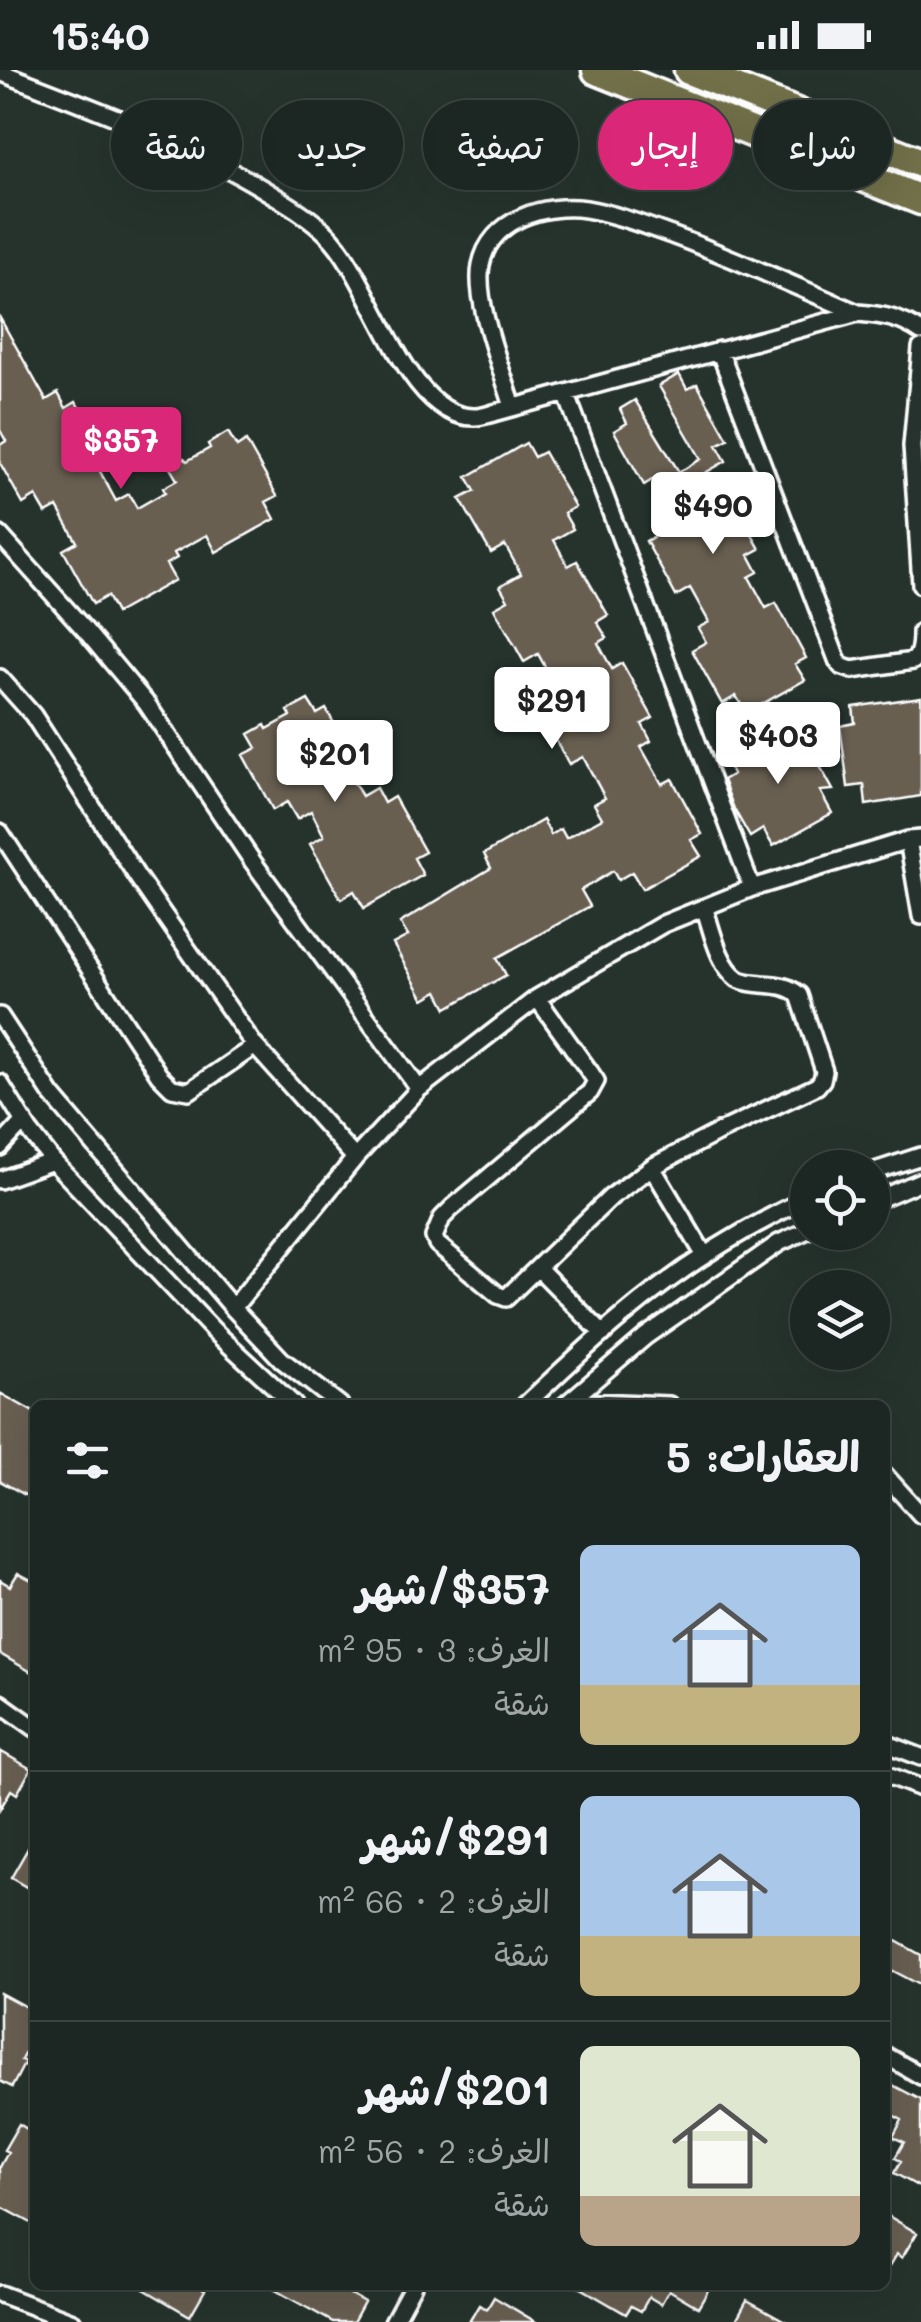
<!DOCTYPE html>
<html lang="ar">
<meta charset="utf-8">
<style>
:root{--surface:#1c2622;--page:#29322f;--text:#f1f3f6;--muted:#a0a5a5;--line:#3a4340;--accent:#db2777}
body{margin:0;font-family:Mali,"Playpen Sans Arabic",sans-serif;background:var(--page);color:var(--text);direction:rtl;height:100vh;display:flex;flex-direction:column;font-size:38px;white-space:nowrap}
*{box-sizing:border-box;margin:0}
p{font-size:32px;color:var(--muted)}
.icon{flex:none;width:55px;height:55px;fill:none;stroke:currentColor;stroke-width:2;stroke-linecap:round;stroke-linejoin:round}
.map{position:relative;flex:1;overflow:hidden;direction:ltr}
.side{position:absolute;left:30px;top:1330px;width:860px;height:890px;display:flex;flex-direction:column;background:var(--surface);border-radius:15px;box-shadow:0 10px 40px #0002,0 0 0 2px var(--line);direction:rtl}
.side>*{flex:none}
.top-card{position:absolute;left:30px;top:30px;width:862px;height:90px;direction:rtl;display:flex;gap:20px}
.controls{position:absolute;left:790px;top:1080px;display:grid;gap:20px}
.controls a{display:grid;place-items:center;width:100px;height:100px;border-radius:50%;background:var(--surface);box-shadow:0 10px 40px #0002,0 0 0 2px var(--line);font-size:50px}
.price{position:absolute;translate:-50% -85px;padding:0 22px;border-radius:10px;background:#fff;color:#222;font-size:32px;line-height:65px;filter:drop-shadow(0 2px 5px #0008)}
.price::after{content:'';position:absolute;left:50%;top:60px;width:30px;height:22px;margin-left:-15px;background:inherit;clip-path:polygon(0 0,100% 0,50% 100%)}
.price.on{background:var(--accent);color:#fff}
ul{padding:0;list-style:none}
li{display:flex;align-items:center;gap:30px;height:250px;padding:0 30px}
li+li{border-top:2px solid var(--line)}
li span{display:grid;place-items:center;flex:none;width:280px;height:200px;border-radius:15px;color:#555}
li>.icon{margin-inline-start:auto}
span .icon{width:120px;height:120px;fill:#fffc;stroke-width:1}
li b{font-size:42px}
h2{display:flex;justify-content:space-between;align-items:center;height:120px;padding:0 30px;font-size:42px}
.pill{padding:0 35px;border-radius:45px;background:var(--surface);box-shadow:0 10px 40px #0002,0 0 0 2px var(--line);font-size:35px;line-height:90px}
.pill.on{background:var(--accent);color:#fff}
.status{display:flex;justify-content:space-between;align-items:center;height:70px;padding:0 50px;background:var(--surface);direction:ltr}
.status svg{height:28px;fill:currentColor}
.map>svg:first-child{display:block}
.building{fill:#685e51;stroke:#fff;stroke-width:2.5}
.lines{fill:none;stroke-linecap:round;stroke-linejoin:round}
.minor-casing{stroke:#fff;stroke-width:22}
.trunk-casing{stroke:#fff;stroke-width:35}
.minor{stroke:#26332d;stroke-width:15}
.trunk{stroke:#716f4a;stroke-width:28}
</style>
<div class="status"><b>15:40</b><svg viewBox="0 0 49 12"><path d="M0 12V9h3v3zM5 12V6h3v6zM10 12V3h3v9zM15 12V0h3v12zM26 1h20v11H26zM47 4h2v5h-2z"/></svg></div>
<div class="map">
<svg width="921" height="2252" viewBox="0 0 921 2252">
<rect width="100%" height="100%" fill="#26332d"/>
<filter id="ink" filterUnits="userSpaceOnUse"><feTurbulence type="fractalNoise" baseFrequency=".01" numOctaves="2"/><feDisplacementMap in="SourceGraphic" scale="20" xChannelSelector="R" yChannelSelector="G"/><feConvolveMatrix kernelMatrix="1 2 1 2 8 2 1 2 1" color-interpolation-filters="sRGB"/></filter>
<g filter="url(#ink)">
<!-- building -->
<path class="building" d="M0 248 46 330 58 323 66 338 76 332 107 388 96 394 116 431 129 424 137 438 165 422 163 418 177 410 169 396 184 388 187 391 210 378 208 374 228 362 237 377 246 371 277 426 266 432 275 449 216 482 207 465 174 483 177 488 166 494 175 510 116 543 107 526 93 534 63 480 77 472 57 437 46 443 36 426 23 434 0 393V375L6 371 0 360Z
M679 304 687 319 697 314 728 369 717 375 726 391 705 403 720 430 729 424 760 479 749 485 758 502 749 507 766 538 776 533 806 588 795 594 805 610 746 643 736 626 722 634 692 580 706 572 698 558 709 552 690 518 676 526 646 471 660 463 652 449 674 437 657 407 644 415 614 361 627 353 620 339 635 330 679 402 701 389 659 316Z
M526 373 534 387 544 382 575 437 564 443 573 459 554 470 568 496 577 491 608 545 597 552 607 568 598 573 612 599 622 593 653 648 642 654 651 671 641 677 662 714 672 709 702 764 691 770 701 786 642 819 632 802 618 810 613 801 581 820 590 836 497 888 506 905 447 938 438 921 424 929 393 874 408 866 400 853 491 798 484 784 543 750 551 765 561 759 566 768 602 748 594 734 605 728 583 687 569 694 539 640 553 632 545 618 554 613 538 584 524 592 494 538 508 530 500 516 521 504 505 475 491 483 460 429 475 421 467 407Z
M921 627V726L866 735 864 715 848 717 840 656 855 653 853 637Z
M308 630 317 644 326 639 357 694 346 700 362 726 376 718 384 733 394 727 425 782 414 788 423 805 364 838 354 821 341 829 310 774 324 766 311 741 297 749 287 732 273 740 243 685 257 678 249 664 265 655 267 659 291 646 288 641Z
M785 656 793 671 803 665 833 720 820 721 832 743 773 776 763 759 750 767 734 739 723 710 733 704 726 690Z
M0 1323 35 1343V1410L27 1426 0 1411Z
M18 1503 35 1512V1604L0 1584V1510L10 1516Z
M0 1681 31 1699 17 1724 11 1720 0 1739Z
M35 1766V1822L11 1808Z
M885 1865 921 1885V1916L885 1897Z
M0 1923 35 1942V1964L21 1990 25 1992 12 2017 0 2011Z
M885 2011 921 2030V2118L894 2103 901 2091 895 2088 904 2072 893 2067 902 2050 885 2041Z
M19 2054 35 2064V2155L0 2136V2097L8 2082 4 2080Z
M885 2144 917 2163 902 2188 897 2184 885 2204Z
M137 2215H197L205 2220 190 2246Z
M266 2215H334L364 2232 353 2252H333Z
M576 2215H711L698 2237 669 2220 661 2234 649 2227 641 2241 631 2236 626 2244Z
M494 2227 536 2252H469L479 2235 487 2239Z
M747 2230 787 2252H735Z"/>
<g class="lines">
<defs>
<path id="minor" d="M0 2C90 37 182 70 265 120 286 133 309 146 327 164 372 207 405 349 475 347 482 347 490 344 497 342L858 243
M921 278 912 376 921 515
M719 280 838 592 841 596 852 600 913 591C921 585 921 572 921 562
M566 323 752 818
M513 337C502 299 474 232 481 195 490 149 545 133 586 139 616 144 646 156 674 166 737 189 797 217 858 243 883 245 901 248 921 262
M0 465 85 560 147 634 253 792 419 1019
M0 608 33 645 138 808 255 976 355 1088
M0 762 159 1005 172 1018 189 1021 255 976
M908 770 921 846
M537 928 590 1002 596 1011 590 1022 452 1138 442 1148 434 1167 437 1174 498 1225 506 1228 611 1127 652 1097 717 1063 817 1016 822 1010 824 1001 799 925C788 915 775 915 762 914 754 913 745 913 738 909 718 895 712 859 704 837
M0 946 52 1025 233 1238 282 1290 340 1335
M0 1013 29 1060 53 1091 213 1260 294 1335
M0 1077 24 1051
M652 1097 705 1186
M872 1102 921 1086
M0 1110 53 1091
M872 1132 921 1111
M538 1198 603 1264
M233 1238 355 1088 419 1019 537 928 663 854 752 818 908 770 921 769
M570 1331 669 1335
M525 1335C557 1305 589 1274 623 1246 679 1199 742 1159 808 1128
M565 1335 646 1266 779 1173 808 1160
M885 1405 921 1445
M0 1633 35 1658
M885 1673 921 1687
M885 1704 921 1718
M885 1985 921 2006
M0 2224 73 2252
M393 2252 413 2215"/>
<path id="trunk" d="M597 0 921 130
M689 0 921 93"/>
</defs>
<!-- minor casing -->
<use href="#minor" class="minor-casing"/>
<!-- trunk casing -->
<use href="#trunk" class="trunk-casing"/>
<!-- minor -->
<use href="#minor" class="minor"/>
<!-- trunk -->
<use href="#trunk" class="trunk"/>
</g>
</g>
</svg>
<div class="controls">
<a><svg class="icon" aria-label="locate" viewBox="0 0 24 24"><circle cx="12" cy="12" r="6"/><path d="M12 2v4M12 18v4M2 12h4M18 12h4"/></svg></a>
<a><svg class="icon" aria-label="layers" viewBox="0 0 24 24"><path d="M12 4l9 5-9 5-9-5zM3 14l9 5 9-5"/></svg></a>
</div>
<b class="price on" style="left:121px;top:422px">$357</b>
<b class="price" style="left:713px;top:487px">$490</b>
<b class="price" style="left:552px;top:682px">$291</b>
<b class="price" style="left:778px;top:717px">$403</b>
<b class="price" style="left:335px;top:735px">$201</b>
<div class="top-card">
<a class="pill">شراء</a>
<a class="pill on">إيجار</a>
<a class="pill">تصفية</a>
<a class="pill">جديد</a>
<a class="pill">شقة</a>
</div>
<section class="side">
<h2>العقارات: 5<svg class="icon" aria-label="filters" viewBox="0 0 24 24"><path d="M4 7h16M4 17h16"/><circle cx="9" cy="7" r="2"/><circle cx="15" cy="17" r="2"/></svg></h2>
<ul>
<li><span style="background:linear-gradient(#a9c7e8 70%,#c2b280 0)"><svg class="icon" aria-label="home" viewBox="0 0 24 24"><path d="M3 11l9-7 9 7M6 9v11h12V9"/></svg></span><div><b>$357/شهر</b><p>الغرف: 3 · 95 m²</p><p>شقة</p></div></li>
<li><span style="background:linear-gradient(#a9c7e8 70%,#c2b280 0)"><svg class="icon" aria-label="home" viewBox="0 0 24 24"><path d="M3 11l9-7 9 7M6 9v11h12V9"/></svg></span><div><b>$291/شهر</b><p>الغرف: 2 · 66 m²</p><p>شقة</p></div></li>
<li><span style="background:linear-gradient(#dfe7d0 75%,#b9a48a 0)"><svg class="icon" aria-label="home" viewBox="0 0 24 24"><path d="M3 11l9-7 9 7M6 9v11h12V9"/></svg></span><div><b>$201/شهر</b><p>الغرف: 2 · 56 m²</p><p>شقة</p></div></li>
</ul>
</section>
</div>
